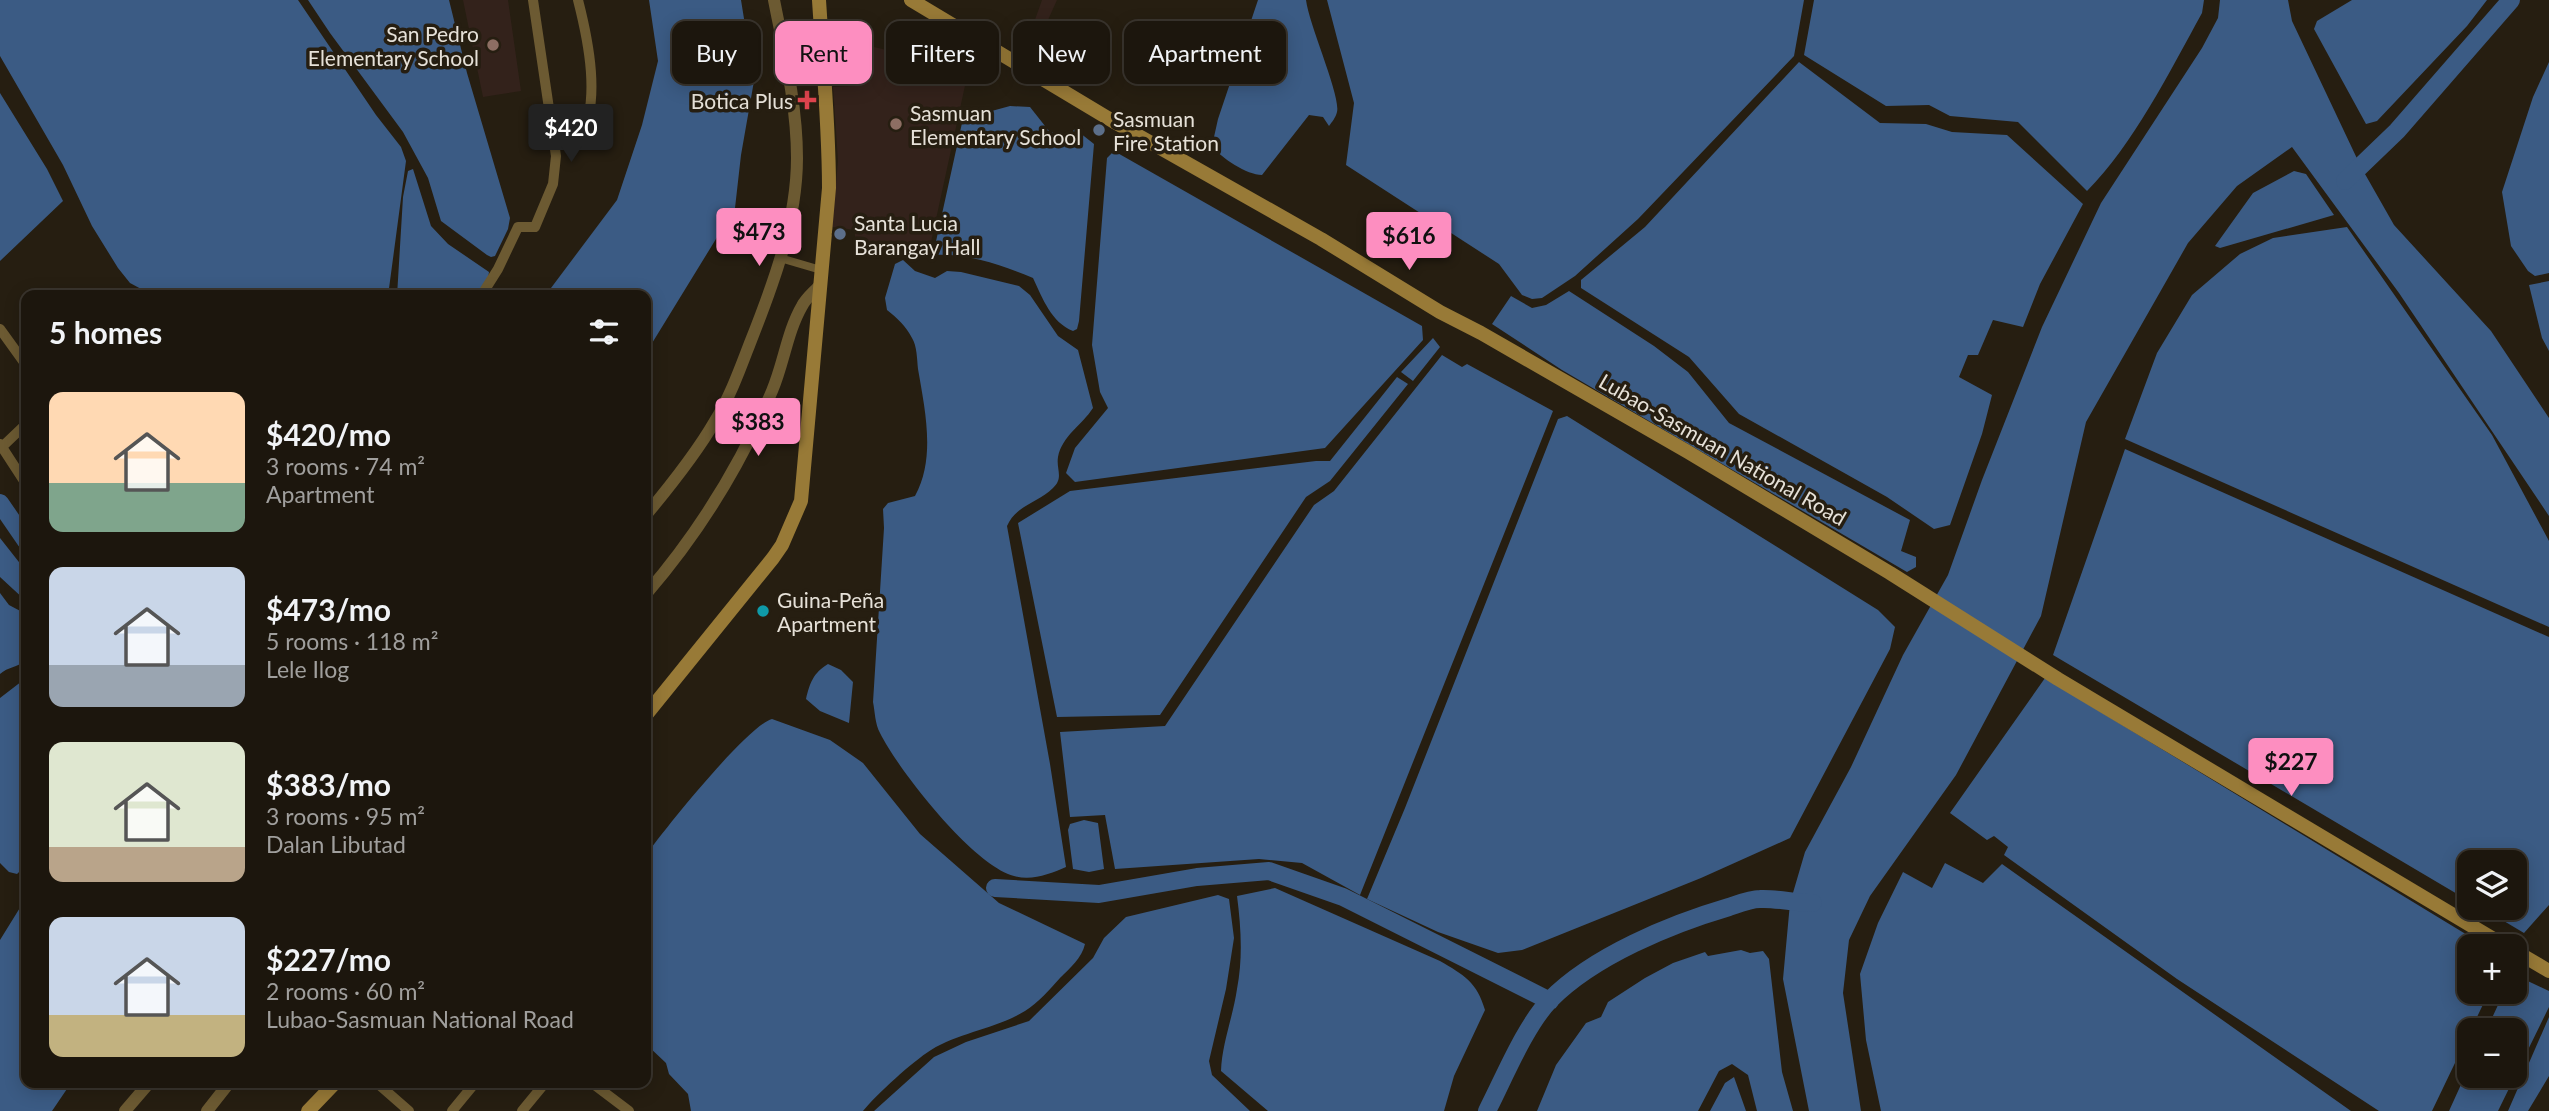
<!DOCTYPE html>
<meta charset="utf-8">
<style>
:root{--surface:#1c160d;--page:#251f16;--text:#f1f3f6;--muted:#a09f9d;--line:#3a352e;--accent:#fd8ec0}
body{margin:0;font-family:Lato,sans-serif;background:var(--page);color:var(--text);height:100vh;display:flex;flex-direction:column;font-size:26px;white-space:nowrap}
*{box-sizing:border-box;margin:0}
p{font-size:23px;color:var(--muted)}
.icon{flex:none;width:38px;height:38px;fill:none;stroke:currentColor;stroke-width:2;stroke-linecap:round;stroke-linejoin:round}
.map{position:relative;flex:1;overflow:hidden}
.side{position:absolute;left:21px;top:290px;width:630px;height:798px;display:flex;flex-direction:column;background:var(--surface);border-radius:14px;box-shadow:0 4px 18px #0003,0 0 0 2px var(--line)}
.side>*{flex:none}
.guide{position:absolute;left:672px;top:21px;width:665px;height:63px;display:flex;gap:14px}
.tools{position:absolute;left:2457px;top:850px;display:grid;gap:14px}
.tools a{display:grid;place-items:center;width:70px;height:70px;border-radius:14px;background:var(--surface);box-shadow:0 4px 18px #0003,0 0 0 2px var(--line);font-size:35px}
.price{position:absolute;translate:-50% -60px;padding:0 16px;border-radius:7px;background:var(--accent);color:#111;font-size:23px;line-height:46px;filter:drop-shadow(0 2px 4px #0008)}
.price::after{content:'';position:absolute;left:50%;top:42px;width:21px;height:16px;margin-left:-10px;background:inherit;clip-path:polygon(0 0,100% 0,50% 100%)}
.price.active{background:#222;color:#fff}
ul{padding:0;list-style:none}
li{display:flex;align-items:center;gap:21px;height:175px;padding:0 28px}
li span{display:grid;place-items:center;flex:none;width:196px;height:140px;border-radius:14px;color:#555}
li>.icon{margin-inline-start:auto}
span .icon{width:84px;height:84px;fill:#fffc;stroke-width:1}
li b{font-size:30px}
h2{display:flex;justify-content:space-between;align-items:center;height:84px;padding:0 28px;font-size:30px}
.tag{padding:0 24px;border-radius:14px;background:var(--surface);box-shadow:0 4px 18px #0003,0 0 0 2px var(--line);font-size:24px;line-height:63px}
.tag.active{background:var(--accent);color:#111}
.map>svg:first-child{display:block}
.education{fill:#33221b}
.water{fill:#3b5b84}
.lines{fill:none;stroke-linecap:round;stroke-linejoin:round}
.river{stroke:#3b5b84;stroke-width:18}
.pedestrian{stroke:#6c5a32;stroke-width:8}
.minor{stroke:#6c5a32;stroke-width:10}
.tertiary{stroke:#6c5a32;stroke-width:12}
.secondary{stroke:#987a37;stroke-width:14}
.education-dot{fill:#8d6e63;stroke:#261e11;stroke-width:2.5}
.health-dot{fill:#e0444e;stroke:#261e11;stroke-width:2.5}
.service-dot{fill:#5c6f8a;stroke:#261e11;stroke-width:2.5}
.culture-dot{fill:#0f9aa8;stroke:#261e11;stroke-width:2.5}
.labels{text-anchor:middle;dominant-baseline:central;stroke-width:7;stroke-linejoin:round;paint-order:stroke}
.poi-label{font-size:21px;fill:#e6e1d8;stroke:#261e11;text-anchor:start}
.street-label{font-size:21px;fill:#e6e1d8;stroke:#261e11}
</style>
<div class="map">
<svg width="2549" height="1111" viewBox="0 0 2549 1111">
<rect width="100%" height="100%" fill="#261e11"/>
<!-- education -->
<path class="education" d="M463 0H508L521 91 483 97Z
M1042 0H1057L1029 62 1021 59Z
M870 46 907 55 966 81 928 256 855 242V230L832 227 838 161 833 87 855 86Z"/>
<!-- water -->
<path class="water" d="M0 0H298L376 115 401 147 406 161 388 296H163L143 290 130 283 118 268 92 226 63 165 0 56Z
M308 0H449L467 73 510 218 508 229 495 256 491 257 487 255 441 221 428 178 403 132 330 33Z
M649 0H741L754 81 741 155 735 208 646 353V296H545L617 200 642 125 658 61Z
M1258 0H1306C1309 25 1341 96 1337 112 1336 117 1332 122 1329 126L1323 117 1309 115 1262 175C1247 175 1221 158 1212 146L1218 119Z
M1327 0H1804L1794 56 1638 219 1575 276 1542 298 1532 299 1522 295 1499 264 1346 165 1354 103Z
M1814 0H2204L2202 13C2170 71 2133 145 2087 191L2018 122 1950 116 1929 105 1886 106 1804 55Z
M2220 0H2288L2292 21 2361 167 2394 225 2491 331 2549 418V516L2399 293 2292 147 2237 186 2188 243 2086 422 2041 616 1956 775 1870 896 1849 940 1843 993 1861 1111H1809L1783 979 1790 903 1805 852 1851 767 1903 655 1948 575 1982 480 2042 327 2101 203 2202 48 2218 18Z
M2352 0H2487L2467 26 2377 121 2366 124 2314 29 2317 21Z
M1799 62 1880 123 1926 124 1952 132 2007 135 2083 204 2040 284 2023 327 1993 320 1978 355H1968L1959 377 1992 395 1982 434 1950 525 1934 529 1887 497 1739 414 1689 357 1581 288V280L1645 227Z
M2549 62V273L2535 276 2528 271 2511 246 2502 192 2533 97Z
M0 93 47 169 63 201 0 261Z
M1010 106 1030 107 1049 131 1066 138 1075 129 1094 144 1079 321 1077 329 1073 331C1051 322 1043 299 1033 278 1002 265 967 253 933 255L962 123 977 115Z
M1114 151 1422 326 1423 340 1325 448 1075 482 1066 473 1075 448 1108 408 1100 392 1092 345 1107 158Z
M413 169 431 226 448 244 489 272 488 279 475 296H397L403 197 408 171Z
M2294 171 2306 174 2334 215 2220 248 2215 246 2253 193Z
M2347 227 2492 435 2549 541V627L2125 439 2157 353 2192 295 2240 254 2273 238Z
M903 260 915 271 935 278 947 271 961 272 1019 286 1030 295 1058 336 1078 350 1093 408C1082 425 1062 436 1058 457 1056 469 1064 478 1053 488 1038 503 1016 505 1007 526L1050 764 1066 867C1050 874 1032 881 1014 876 973 865 899 771 880 733 875 724 875 712 873 702L884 528 883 509 888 503 915 496C936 458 925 410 918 369 917 359 917 346 912 338 906 326 897 318 887 310L885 298 895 264Z
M2549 281V351L2542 338 2529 285Z
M1569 291 1654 346 1688 372 1729 423 1910 520 1901 551 1916 557V567L1907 572 1562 370 1492 324 1511 296 1532 308 1546 305Z
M1433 338 1440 347 1413 381 1401 372Z
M1442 355 1462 367 1467 364 1553 411 1360 895 1302 863 1259 859 1115 869 1105 815 1070 817 1060 732 1165 726 1314 505 1334 491Z
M1397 377 1408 384 1330 481 1306 497 1160 715 1057 717 1018 523 1070 491 1316 461H1330Z
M1567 416 1878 610 1895 627 1890 649 1790 838 1701 878 1522 950 1498 953 1438 932 1367 899 1405 808 1558 419Z
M2125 449 2549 637V905L2524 933 2482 908H2515V863H2469V901L2053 655Z
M0 538 26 571V601L0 577Z
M0 593 9 605 26 614V661C17 667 8 667 0 674Z
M828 664 841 670 853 682 849 723 820 711 806 699C810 683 813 673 828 664Z
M26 678V865L17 874 9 872 0 863V698Z
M2045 678 2487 947H2469V992H2489L2432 1111H2379L2177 979 2004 855 2008 847 1994 836 1987 840 1950 813Z
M772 719 830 740 863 763 920 834 999 903 1085 944C1082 958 1070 968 1060 978 1050 989 1038 1003 1025 1011 996 1029 960 1032 931 1050 912 1062 877 1094 863 1111H691L688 1094 669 1074 666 1063 648 1046 646 855C664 830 747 726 772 719Z
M1084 820 1098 823 1104 869 1089 872 1073 869 1068 830 1070 824Z
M1945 863 1983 883 2002 864 2351 1111H1881L1866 1040 1860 974 1878 923 1903 872 1932 888Z
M1275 888 1440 961C1464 975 1477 982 1485 1010L1454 1076 1444 1111H1268L1221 1071C1222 1043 1233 1017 1237 989 1243 958 1241 927 1237 896Z
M1218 895 1229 899 1234 938 1226 989 1209 1061 1212 1075 1250 1111H874L934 1057 966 1042 1029 1021 1093 958 1104 938 1126 917Z
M26 898V1083H71L52 1111H0V940Z
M1741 950 1750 953 1763 951 1769 959 1782 1072 1793 1111H1757L1748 1075 1732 1064 1719 1071 1698 1111H1537L1556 1065 1586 1023 1601 1017 1608 1002 1645 978 1673 963 1705 952 1708 956Z
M2515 975 2549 991V1007L2498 1111H2449L2469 1067V1076H2515V1031H2486L2504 992H2515Z
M2549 1017V1076L2528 1111H2508Z
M1734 1077 1746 1111H1710L1725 1083Z"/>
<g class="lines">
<!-- river -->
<path class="river" d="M2345 181 2397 131 2511 0
M0 503 26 541
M995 888 1099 894 1197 877 1269 871 1343 897 1550 1001
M1487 1111C1504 1078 1525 1026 1550 1000 1593 956 1671 924 1729 907 1738 904 1750 899 1760 899 1776 898 1795 903 1813 903"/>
<!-- pedestrian -->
<path class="pedestrian" d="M780 258 821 270"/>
<!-- minor -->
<path class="minor" d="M556 143 579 140C602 104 588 39 578 0
M481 296 498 269 518 227H535L553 184 556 156 533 0
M0 329 26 365
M0 444 26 484
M2 447 26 424
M377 1083 409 1111
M592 1083 629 1111
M452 1111 475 1083
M522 1111 545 1083"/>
<!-- tertiary -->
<path class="tertiary" d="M646 515C671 485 696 454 715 421 730 397 740 369 750 343 773 285 797 221 797 158 797 105 784 51 774 0
M646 594C698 534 741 464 772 391 784 363 787 332 802 306 806 298 814 292 819 286
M125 1111 149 1083
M207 1111 229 1083"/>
<!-- secondary -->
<path class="secondary" d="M911 0 1116 123 1321 239 1440 312 1481 333 1688 452 1890 573 2058 679 2507 947
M646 715 773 558 782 545 801 501 829 188C829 126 823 63 819 0
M2515 951 2549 971
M308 1111 335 1083"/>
</g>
<!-- markers -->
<g class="education-dot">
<circle cx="493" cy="45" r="7"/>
<circle cx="896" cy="124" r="7"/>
</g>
<path class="health-dot" d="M803.5 89.5h7v7h7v7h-7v7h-7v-7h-7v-7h7z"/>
<g class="service-dot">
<circle cx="1099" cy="130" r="7"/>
<circle cx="840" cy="234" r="7"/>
</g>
<circle class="culture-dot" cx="763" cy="611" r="7"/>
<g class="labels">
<!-- poi labels -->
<g class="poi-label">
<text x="479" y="33" text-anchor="end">San Pedro<tspan x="479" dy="24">Elementary School</tspan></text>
<text x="793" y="100" text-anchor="end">Botica Plus</text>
<text x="910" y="112">Sasmuan<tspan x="910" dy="24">Elementary School</tspan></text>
<text x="1113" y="118">Sasmuan<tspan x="1113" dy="24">Fire Station</tspan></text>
<text x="854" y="222">Santa Lucia<tspan x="854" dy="24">Barangay Hall</tspan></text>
<text x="777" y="599">Guina-Peña<tspan x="777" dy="24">Apartment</tspan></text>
</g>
<!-- street labels -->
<g class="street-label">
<text transform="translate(1723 449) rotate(30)">Lubao-Sasmuan National Road</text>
</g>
</g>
</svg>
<div class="tools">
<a><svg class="icon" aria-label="layers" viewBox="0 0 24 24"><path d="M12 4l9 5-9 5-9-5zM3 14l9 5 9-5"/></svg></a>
<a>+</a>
<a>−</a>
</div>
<b class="price active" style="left:571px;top:164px">$420</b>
<b class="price" style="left:759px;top:268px">$473</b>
<b class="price" style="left:1409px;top:272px">$616</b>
<b class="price" style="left:758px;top:458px">$383</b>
<b class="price" style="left:2291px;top:798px">$227</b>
<div class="guide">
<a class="tag">Buy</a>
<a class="tag active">Rent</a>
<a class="tag">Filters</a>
<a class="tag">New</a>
<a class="tag">Apartment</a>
</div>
<section class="side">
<h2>5 homes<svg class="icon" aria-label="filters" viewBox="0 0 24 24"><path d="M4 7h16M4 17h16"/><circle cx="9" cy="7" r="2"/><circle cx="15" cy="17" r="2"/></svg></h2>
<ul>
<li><span style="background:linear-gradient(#ffd9b3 65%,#7fa58c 0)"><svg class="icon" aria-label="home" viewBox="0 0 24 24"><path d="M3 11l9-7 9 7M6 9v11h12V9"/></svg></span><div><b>$420/mo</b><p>3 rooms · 74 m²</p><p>Apartment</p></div></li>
<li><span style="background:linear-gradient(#c9d6e8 70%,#9aa5b1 0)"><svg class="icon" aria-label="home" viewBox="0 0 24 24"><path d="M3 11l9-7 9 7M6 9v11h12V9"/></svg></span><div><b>$473/mo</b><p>5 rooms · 118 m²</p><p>Lele Ilog</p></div></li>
<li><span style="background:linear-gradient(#dfe7d0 75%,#b9a48a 0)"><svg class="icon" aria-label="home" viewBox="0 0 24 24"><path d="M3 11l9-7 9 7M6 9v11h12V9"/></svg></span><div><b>$383/mo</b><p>3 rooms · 95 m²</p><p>Dalan Libutad</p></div></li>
<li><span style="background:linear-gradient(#c9d6e8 70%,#c2b280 0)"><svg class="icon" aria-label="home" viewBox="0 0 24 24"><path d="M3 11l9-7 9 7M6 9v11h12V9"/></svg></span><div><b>$227/mo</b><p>2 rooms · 60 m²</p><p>Lubao-Sasmuan National Road</p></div></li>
</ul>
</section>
</div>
